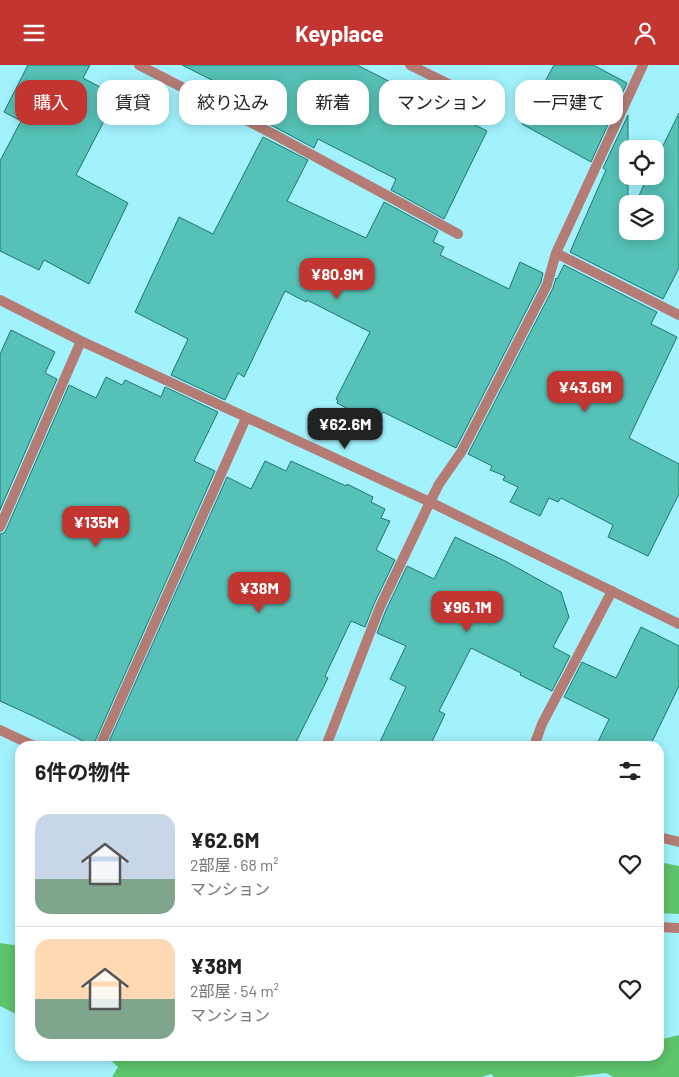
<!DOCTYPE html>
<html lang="ja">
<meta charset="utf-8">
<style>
:root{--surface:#fff;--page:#f2f2f2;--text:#222;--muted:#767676;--line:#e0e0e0;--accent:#c33531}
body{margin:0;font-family:Barlow,"Noto Sans JP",sans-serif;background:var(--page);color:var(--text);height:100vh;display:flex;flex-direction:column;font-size:19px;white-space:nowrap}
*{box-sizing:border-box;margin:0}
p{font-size:16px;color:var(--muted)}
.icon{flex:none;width:28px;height:28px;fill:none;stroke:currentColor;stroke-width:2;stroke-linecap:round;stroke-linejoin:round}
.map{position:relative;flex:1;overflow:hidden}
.details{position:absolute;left:15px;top:676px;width:649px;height:320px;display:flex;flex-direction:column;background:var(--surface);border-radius:15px;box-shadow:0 2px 12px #0003}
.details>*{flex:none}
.hud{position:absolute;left:15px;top:15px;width:650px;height:45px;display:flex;gap:10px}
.buttons{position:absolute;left:619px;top:75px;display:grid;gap:10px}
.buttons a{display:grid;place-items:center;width:45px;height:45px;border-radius:10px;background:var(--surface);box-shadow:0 2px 12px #0003;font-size:25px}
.price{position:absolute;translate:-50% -42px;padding:0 11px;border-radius:10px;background:var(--accent);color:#fff;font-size:16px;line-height:32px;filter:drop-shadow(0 1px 2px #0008)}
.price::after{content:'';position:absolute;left:50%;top:30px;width:15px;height:11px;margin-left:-8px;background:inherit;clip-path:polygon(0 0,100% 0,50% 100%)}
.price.active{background:#222;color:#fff}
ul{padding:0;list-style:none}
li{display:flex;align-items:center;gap:15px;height:125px;padding:0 20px}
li+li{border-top:1px solid var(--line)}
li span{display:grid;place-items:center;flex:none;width:140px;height:100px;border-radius:15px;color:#555}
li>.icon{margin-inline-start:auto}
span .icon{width:60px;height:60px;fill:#fffc;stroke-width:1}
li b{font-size:21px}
h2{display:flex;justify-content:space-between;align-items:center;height:60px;padding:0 20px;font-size:21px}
.chip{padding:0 18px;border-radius:15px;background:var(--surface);box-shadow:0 2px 12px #0003;font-size:18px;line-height:45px}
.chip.active{background:var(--accent);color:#fff}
header{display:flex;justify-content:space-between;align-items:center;height:65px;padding:0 20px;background:var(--accent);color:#fff;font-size:22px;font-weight:700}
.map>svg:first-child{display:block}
.forest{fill:#5dc46c}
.building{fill:#56c1b6;stroke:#20766f}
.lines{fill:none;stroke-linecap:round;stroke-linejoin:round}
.lane{stroke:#b47c75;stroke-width:10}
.street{stroke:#b47c75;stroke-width:10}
</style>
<header><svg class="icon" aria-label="menu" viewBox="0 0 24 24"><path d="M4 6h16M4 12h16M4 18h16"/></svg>Keyplace<svg class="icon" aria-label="person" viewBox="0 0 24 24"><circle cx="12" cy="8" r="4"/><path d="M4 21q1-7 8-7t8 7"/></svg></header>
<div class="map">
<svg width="679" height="1012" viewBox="0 0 679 1012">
<rect width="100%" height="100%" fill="#a2f2fd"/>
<!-- forest -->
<path class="forest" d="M659 797 679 801V849L659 848Z
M0 878 20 881V951L0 941Z
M679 970V1012H613L606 1008 573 1012H494L491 1009 482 1012H112L118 1002 106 991H659V975Z"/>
<!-- building -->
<path class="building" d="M28 0H90L83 13 117 31 76 110 128 138 89 219 44 195 39 205 0 186V96L21 56 4 47Z
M182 0H357L487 66 444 154 391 125 396 114 318 74 314 83 269 59 275 47Z
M554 0H593L627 18 591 97 522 59Z
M679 48V203L663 234 570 187 606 105 603 103 628 50V166H655V139H635L648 111H655V97Z
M263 72 308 95 287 136 366 173 384 137 438 166 433 177 444 182 440 190 509 224 520 197 543 208 541 217 456 383 383 347 377 359 337 338 338 335 336 334 370 267 307 235 306 237 285 226 244 312 238 308 225 335 171 310 188 274 135 247 179 152 213 169Z
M564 200 657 247 651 259 677 272 629 373 679 399V429L648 491 608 472 613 460 561 433 558 437 549 433 540 451 510 437 518 422 503 415 505 411 490 405 492 401 468 389 553 223 556 213 557 214Z
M11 265 55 287 45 308 57 314 0 445V289Z
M106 312 122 320 125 315 161 332 165 322 218 347 194 396 215 406 93 681 35 652 0 636V469L4 468 6 465 69 320 96 333Z
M265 396 286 406 291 396 346 421 347 419 373 432 371 437 385 444 381 453 390 456 376 485 395 495 374 539 365 562 351 556 325 611 328 613 294 681H107L227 412 251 424Z
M455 472 505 496 561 527 569 552 553 582 570 591 552 626 520 610 521 608 471 583 439 646 445 649 430 681H378L406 622 390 614 406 581 377 568 386 545 407 501 434 514Z
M641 562 679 581V621L650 681H596L609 654 564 632 582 597 616 613Z"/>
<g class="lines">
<!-- lane -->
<path class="lane" d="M534 681 542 659 612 526
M659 772 679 777
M659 862 679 863"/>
<!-- street -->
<path class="street" d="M139 0 277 71 458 169
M410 0 495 42
M556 188 679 250
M0 235 81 276 430 437 679 559
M0 462 81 276
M0 665 34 681
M100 681 246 353
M326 681 380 542 430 437 439 419 462 386 547 220 556 188 643 0"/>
</g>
</svg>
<div class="buttons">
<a><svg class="icon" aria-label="locate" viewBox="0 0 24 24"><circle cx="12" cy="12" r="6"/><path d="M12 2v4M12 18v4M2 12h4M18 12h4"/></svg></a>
<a><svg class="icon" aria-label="layers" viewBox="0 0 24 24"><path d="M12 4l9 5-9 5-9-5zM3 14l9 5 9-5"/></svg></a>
</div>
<b class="price" style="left:337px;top:235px">¥80.9M</b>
<b class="price" style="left:585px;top:348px">¥43.6M</b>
<b class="price active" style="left:345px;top:385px">¥62.6M</b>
<b class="price" style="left:96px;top:483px">¥135M</b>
<b class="price" style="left:259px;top:549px">¥38M</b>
<b class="price" style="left:467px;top:568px">¥96.1M</b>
<div class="hud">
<a class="chip active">購入</a>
<a class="chip">賃貸</a>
<a class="chip">絞り込み</a>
<a class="chip">新着</a>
<a class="chip">マンション</a>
<a class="chip">一戸建て</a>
</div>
<section class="details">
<h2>6件の物件<svg class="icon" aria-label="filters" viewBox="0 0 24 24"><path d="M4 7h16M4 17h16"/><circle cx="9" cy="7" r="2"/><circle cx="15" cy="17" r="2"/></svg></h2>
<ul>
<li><span style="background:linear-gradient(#c9d6e8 65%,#7fa58c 0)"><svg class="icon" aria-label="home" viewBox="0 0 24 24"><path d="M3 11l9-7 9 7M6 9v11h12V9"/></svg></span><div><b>¥62.6M</b><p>2部屋 · 68 m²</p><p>マンション</p></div><svg class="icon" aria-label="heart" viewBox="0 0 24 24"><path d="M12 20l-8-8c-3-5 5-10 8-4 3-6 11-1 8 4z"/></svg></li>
<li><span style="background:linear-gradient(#ffd9b3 60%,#7fa58c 0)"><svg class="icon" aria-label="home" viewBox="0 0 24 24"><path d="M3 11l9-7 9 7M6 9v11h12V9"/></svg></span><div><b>¥38M</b><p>2部屋 · 54 m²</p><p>マンション</p></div><svg class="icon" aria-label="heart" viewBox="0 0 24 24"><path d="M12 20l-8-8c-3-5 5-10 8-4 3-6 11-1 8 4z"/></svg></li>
</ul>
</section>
</div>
